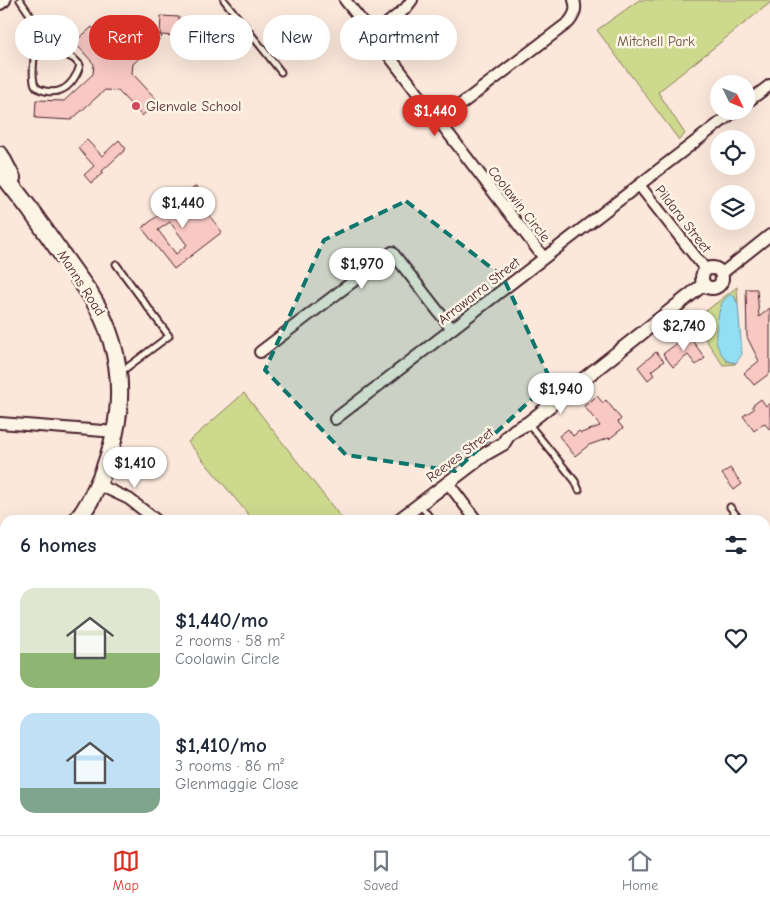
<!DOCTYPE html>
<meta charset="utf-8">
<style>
:root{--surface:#fff;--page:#f2f2f3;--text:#1f2937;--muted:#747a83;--line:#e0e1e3;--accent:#d93025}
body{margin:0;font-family:"Comic Neue",sans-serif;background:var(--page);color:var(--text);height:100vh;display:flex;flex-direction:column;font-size:19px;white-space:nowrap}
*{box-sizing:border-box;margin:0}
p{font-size:16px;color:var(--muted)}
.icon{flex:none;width:28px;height:28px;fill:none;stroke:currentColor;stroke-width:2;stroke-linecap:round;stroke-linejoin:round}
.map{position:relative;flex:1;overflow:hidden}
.side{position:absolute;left:0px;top:515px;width:770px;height:320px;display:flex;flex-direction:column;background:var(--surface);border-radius:15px 15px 0 0;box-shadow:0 5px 20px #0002}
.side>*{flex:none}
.hud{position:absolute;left:15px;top:15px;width:500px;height:45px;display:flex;gap:10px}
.needle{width:32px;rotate:133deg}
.controls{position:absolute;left:710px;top:75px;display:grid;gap:10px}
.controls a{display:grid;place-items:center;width:45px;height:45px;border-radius:50%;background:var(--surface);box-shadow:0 5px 20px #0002;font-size:25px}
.price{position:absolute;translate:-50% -42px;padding:0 11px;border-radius:18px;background:#fff;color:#222;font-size:16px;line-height:32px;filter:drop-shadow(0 1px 2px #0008)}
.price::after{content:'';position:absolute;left:50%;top:30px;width:15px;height:11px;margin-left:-8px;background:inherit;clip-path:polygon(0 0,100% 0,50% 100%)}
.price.selected{background:var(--accent);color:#fff}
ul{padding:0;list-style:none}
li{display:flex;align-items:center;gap:15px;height:125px;padding:0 20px}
li span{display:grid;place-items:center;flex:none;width:140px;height:100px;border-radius:15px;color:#555}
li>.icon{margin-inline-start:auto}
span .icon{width:60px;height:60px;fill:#fffc;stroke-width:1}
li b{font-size:21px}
h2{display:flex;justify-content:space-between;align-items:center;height:60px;padding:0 20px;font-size:21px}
.chip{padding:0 18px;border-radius:22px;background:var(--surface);box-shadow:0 5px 20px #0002;font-size:18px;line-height:45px}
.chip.selected{background:var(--accent);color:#fff}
.menu{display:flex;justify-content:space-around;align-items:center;height:70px;border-top:1px solid var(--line);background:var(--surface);font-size:14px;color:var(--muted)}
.menu a{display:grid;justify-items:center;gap:2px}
.menu .selected{color:var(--accent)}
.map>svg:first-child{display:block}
.green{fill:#cdd98d;stroke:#8c7c5c}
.water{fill:#92def2;stroke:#7592a2}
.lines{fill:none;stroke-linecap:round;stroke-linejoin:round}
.stream{stroke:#7592a2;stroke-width:2.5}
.building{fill:#f8c8c3;stroke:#4a1f2b;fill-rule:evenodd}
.service-casing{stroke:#4a1f2b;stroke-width:9}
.minor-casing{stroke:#4a1f2b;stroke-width:14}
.tertiary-casing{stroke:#4a1f2b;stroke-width:16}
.primary-casing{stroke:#4a1f2b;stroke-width:20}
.service{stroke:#fcf5e5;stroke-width:5}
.minor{stroke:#fcf5e5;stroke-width:10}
.tertiary{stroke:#fcf5e5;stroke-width:12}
.primary{stroke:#fcf5e5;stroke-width:16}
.marked{fill:#0f766e;fill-opacity:0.2;stroke:#0f766e;stroke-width:4;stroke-dasharray:10 6;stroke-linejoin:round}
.poi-dot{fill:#d1495b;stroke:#fcf5e5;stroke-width:2}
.labels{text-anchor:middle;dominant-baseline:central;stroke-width:5;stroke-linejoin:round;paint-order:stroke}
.park-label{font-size:14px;fill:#6b4e44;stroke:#fcf5e5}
.poi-label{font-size:14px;fill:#4a1f2b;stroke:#fcf5e5;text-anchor:start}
.street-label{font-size:14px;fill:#4a1f2b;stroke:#fcf5e5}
</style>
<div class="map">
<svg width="770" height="835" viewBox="0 0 770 835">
<rect width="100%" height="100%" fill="#fbe8db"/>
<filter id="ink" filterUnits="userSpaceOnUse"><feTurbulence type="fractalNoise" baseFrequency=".02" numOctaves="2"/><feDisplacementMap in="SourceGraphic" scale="10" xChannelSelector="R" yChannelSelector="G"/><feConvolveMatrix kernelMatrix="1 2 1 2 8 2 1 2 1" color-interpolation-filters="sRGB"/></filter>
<g filter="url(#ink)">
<!-- green -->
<path class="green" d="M639 0H770V3L658 92 685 134 679 140 597 30Z
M737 287 738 304 733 294 726 361 736 363 735 364 723 365 693 321Z
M244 393 343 520H253L188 442Z
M765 644 770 650V727L765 731Z
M770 757V835H670L676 830H765V761Z
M219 830H638L631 835H455L454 833H445L446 835H212Z"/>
<!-- water -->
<path class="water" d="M733 294 738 304 742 354 736 363 727 361C722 355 717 348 716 340 715 332 719 307 723 301 726 297 729 295 733 294Z"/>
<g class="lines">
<!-- stream -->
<path class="stream" d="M765 752 770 749
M657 835 663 830"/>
</g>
<!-- building -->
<path class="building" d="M161 16 179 17 178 36 160 35Z
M146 20 162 37 133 64 132 73 158 101 142 116 118 91 105 90 71 120 35 118 36 100 64 101 93 74 94 64 76 44 79 42 77 40 92 27 107 43 120 45Z
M87 140 102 156 119 140 126 149 102 171 103 173 91 183 84 175 94 166 78 148Z
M196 186 205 198 199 202 222 232 174 269 142 228ZM170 222 187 245 176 254 158 230Z
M746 289H757L759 317 770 308V373L754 385 744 373 759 361 747 337Z
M688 335 705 358 696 365 688 355 673 367 663 354Z
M656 352 664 361 651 371 654 375 648 380 638 367Z
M597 396 603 403 606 400 621 419 618 422 623 428 609 439V438L589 445 575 456 559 436 568 429 573 436 579 431 581 433 600 426 584 406Z
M761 399 766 406 770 403V430L764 423 754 431 743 416 754 409 752 406Z
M730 468 742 484 734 490 722 474Z"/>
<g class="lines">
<defs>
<path id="service" d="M20 0 39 28 45 44 74 59 80 65C78 74 70 87 61 90 57 92 50 92 45 91 41 90 37 89 35 85 31 77 34 58 35 49L45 44
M224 0 281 72
M116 264 169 336 121 372
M528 423 575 481 579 490
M420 505 432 520
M730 507 740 520
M765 552 770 559
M765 634 770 645
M765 652 770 656"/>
<path id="minor" d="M345 0 373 35 544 258
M373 35 405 9 412 0
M746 103 770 85
M439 121 569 22C575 15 577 9 574 0
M639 185 706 270
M721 274 770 235
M260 352 392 252 452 329
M335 419 735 111
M0 423 116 432
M448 483 476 520
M97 484 129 499 156 520
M0 543H5
M765 742 770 739
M643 835 650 830"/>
<path id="tertiary" d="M0 3 4 0
M702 278a10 10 0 1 1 20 0a10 10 0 1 1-20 0Z
M399 520 487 453 503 444 508 436 515 430 528 423 704 284
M0 833 5 829"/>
<path id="primary" d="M0 155 12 178
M0 171 29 208 90 294C127 353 127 414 101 477 94 493 88 507 77 520
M0 703 5 692
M0 724 5 712"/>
</defs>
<!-- service casing -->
<use href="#service" class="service-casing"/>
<!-- minor casing -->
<use href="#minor" class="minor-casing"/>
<!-- tertiary casing -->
<use href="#tertiary" class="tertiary-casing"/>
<!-- primary casing -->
<use href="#primary" class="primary-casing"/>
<!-- service -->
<use href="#service" class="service"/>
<!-- minor -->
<use href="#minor" class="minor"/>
<!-- tertiary -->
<use href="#tertiary" class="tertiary"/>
<!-- primary -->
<use href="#primary" class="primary"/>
</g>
</g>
<!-- marked area -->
<path class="marked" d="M406 201 503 277 551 381 455 471 346 455 265 370 324 240Z"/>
<!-- markers -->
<circle class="poi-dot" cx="136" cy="106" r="5"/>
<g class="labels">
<!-- park labels -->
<g class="park-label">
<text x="656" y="41">Mitchell Park</text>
</g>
<!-- poi labels -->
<g class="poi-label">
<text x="146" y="106">Glenvale School</text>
</g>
<!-- street labels -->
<g class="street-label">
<text transform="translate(519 204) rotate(52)">Coolawin Circle</text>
<text transform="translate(683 219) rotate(52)">Pildara Street</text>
<text transform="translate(81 283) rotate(57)">Manns Road</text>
<text transform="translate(479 291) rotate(-38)">Arrawarra Street</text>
<text transform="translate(460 455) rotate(-37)">Reeves Street</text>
</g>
</g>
</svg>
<div class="controls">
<a><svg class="needle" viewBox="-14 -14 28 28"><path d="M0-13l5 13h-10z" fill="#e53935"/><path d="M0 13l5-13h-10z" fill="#747a83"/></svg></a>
<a><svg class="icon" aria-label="locate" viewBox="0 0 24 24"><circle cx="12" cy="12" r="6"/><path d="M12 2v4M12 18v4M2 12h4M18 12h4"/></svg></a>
<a><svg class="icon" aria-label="layers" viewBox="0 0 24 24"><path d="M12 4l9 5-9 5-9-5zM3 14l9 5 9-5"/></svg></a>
</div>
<b class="price selected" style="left:435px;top:137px">$1,440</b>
<b class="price" style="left:183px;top:229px">$1,440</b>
<b class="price" style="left:362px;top:290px">$1,970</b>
<b class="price" style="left:684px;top:352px">$2,740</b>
<b class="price" style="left:561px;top:415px">$1,940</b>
<b class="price" style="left:135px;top:489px">$1,410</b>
<div class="hud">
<a class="chip">Buy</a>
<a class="chip selected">Rent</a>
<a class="chip">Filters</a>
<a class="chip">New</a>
<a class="chip">Apartment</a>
</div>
<section class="side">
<h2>6 homes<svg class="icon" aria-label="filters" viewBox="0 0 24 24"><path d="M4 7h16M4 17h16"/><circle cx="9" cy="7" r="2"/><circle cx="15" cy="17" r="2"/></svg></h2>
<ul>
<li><span style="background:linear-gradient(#dfe7d0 65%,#8fb573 0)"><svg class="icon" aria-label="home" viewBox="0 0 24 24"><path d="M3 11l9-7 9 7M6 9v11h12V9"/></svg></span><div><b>$1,440/mo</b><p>2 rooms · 58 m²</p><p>Coolawin Circle</p></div><svg class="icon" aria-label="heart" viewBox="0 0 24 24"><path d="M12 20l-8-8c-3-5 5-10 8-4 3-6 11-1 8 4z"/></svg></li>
<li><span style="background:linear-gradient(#bfe0f5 75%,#7fa58c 0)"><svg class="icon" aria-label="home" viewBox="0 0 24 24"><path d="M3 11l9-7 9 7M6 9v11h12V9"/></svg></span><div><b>$1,410/mo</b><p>3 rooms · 86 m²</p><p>Glenmaggie Close</p></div><svg class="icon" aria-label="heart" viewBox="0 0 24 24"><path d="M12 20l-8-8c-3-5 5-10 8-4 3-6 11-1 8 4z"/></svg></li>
</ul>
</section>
</div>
<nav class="menu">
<a class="selected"><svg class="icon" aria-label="map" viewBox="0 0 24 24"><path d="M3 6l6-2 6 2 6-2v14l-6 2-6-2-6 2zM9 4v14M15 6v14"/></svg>Map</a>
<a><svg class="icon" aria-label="saved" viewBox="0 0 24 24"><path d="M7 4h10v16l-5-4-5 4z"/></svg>Saved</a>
<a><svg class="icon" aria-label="home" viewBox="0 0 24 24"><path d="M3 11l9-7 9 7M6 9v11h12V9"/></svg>Home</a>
</nav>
